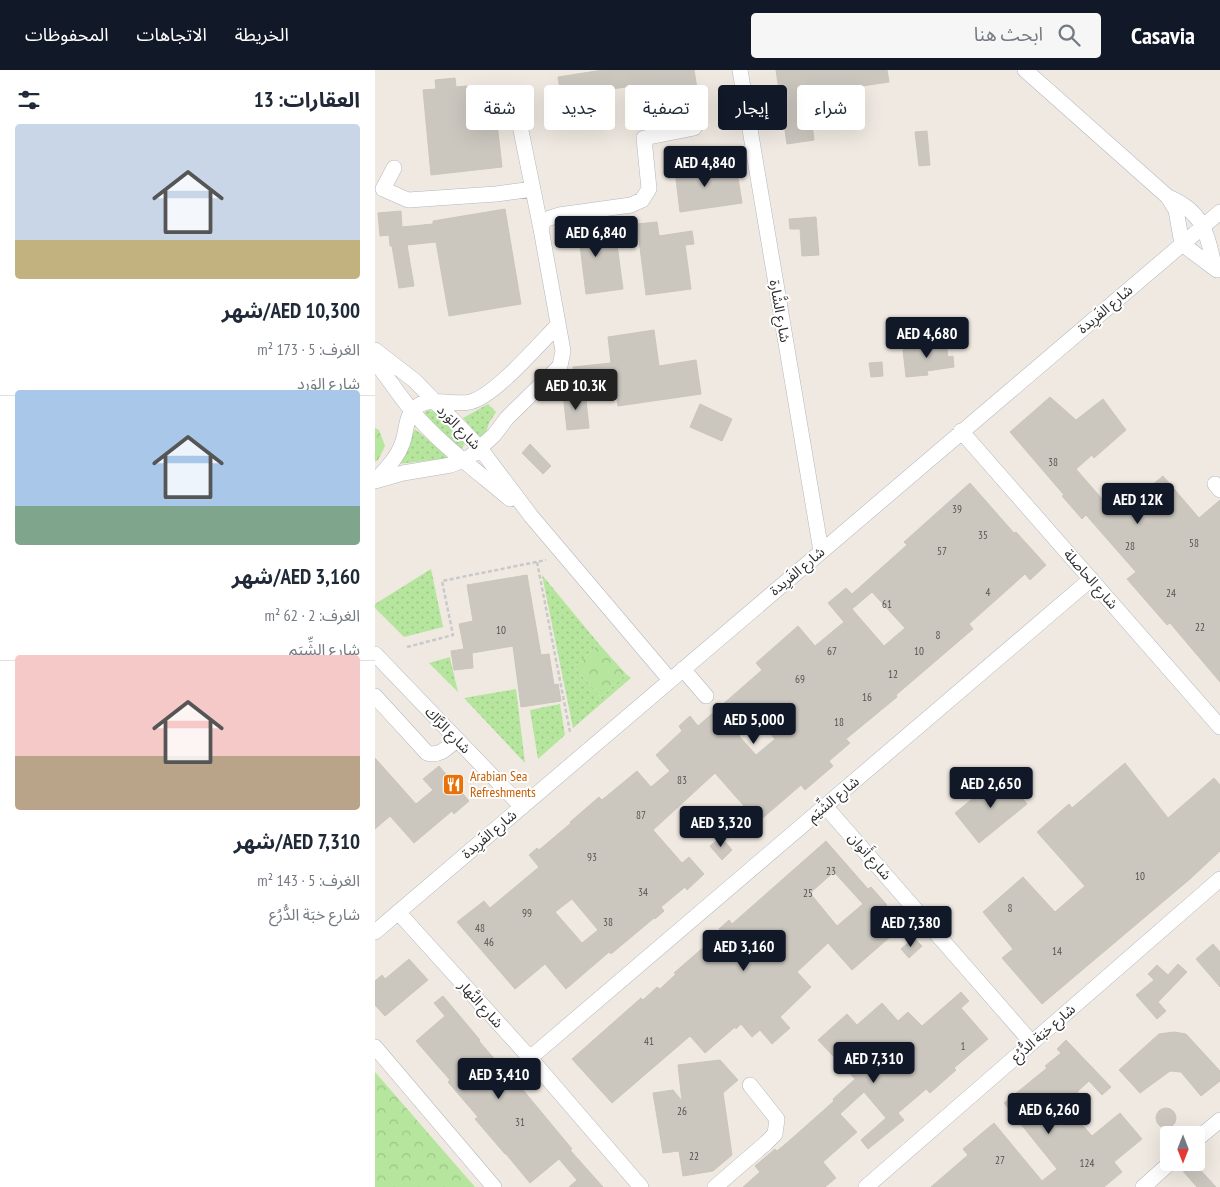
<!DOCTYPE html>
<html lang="ar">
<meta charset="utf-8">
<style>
:root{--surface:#fff;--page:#f6f6f7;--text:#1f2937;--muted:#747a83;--line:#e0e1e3;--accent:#111827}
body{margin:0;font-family:"PT Sans Narrow","Noto Sans Arabic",sans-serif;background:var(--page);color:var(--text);direction:rtl;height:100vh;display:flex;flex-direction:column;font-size:19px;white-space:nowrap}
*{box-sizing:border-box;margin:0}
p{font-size:16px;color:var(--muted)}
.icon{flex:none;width:28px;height:28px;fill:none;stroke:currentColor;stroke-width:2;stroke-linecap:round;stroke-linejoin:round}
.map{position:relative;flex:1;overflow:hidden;direction:ltr}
.panel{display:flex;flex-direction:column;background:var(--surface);width:375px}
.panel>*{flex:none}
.guide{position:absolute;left:15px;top:15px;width:475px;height:45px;direction:rtl;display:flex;gap:10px}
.needle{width:32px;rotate:180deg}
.tools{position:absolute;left:785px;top:1056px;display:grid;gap:10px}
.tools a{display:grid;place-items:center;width:45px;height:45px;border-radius:5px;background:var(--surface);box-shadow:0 5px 20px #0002;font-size:25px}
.price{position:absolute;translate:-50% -42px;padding:0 11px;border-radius:5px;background:var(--accent);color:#fff;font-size:16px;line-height:32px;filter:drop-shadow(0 1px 2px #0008)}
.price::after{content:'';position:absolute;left:50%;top:30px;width:15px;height:11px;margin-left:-8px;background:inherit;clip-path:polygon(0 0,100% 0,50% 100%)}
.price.on{background:#222;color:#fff}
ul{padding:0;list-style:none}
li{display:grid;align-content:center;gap:10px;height:265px;padding:0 15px}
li+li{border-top:1px solid var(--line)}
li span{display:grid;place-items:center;height:155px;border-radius:5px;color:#555}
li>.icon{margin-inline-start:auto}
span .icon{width:90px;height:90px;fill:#fffc;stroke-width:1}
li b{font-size:21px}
h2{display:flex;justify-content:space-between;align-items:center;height:60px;padding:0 15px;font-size:21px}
.pill{padding:0 18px;border-radius:5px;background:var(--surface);box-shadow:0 5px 20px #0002;font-size:18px;line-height:45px}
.pill.on{background:var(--accent);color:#fff}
header{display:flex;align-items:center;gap:30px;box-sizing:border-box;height:70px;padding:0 25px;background:var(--accent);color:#fff}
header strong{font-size:24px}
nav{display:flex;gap:28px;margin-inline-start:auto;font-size:18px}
.search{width:350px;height:45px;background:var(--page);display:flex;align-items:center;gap:12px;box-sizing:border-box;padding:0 18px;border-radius:5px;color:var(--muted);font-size:19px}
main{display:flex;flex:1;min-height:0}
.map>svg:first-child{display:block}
.grass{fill:url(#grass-dots)}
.forest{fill:url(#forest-crowns)}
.building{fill:#cbc7bf;stroke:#cbc5ba;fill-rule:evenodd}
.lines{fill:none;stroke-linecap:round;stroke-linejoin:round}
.minor-casing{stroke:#b4b7c1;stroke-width:16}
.path{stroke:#c9c9c9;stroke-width:2.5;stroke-dasharray:4 2.5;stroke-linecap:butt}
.minor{stroke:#fff;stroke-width:15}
.labels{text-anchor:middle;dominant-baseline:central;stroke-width:4;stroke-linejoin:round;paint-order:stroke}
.number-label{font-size:11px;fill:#555452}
.street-label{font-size:14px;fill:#2e2e2e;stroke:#fff}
.food-label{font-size:14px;fill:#c56008;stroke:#fff;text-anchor:start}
</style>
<header>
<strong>Casavia</strong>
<div class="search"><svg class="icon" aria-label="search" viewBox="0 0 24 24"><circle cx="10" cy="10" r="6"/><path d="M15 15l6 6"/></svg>ابحث هنا</div>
<nav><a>الخريطة</a><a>الاتجاهات</a><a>المحفوظات</a></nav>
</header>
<main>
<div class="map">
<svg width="845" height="1117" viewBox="0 0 845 1117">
<defs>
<pattern id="grass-dots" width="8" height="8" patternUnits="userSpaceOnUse" patternTransform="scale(1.25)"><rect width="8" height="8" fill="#b6e59e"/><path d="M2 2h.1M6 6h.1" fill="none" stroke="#9dc588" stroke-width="1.8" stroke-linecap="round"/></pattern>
<pattern id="forest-crowns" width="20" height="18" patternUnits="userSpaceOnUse" patternTransform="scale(1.25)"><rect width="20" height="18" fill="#b6e59e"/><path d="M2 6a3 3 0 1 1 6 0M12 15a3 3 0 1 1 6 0" fill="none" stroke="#9dc588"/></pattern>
</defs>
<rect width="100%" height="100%" fill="#efe9e1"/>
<!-- grass -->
<path class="grass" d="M113 334 121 342 114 353 108 371 88 348Z
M55 340 64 344 88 368 90 373 87 378 84 379 48 344 51 341Z
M40 359 75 388 23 394Z
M56 499 68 557 29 567 0 538V534Z
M167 505 224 574 199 597 226 627 251 604 256 608 198 658Z
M75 587V588L83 622 54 593Z
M141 619 150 693 89 628Z
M185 634 190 665 163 689 155 640Z"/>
<!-- forest -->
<path class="forest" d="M0 358 4 360 10 376 3 390 0 392Z
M224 574 251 604 226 627 199 597Z
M0 1002 100 1117H0Z"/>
<!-- building -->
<path class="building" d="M228 0H319L327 49H317L265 59 258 16 186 26 183 7Z
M401 0H512L514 12 433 24 439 70 412 74Z
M80 8 81 17 92 16 94 40 92 47 96 54 102 55 122 53 127 97 56 105 48 20 61 19 60 10Z
M552 61 555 95 544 96 540 62Z
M313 91 314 100 335 97 337 106 362 102 367 133 305 142 299 93Z
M130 139 146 234 74 246 61 172 32 175 39 216 24 218 17 176H15L14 165 5 166 3 143 26 141 27 157 58 154V151Z
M441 147 444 185 427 186 425 159H415L414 149Z
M216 150 219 170 241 167 248 219 211 224 204 167 188 170 186 154Z
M282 152 284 166 317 161 319 174 310 175 316 219 271 225 262 154Z
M279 260 284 296 321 290 326 324 243 336 239 310 200 314 198 297 236 293 233 267Z
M571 271 573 287 578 286 579 297 552 301 553 305 531 307 528 280 552 276V274Z
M507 292 508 306 496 307 494 293Z
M210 321 214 358 192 360 188 323Z
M675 327 701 350 728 329 751 360 719 388 717 385 701 399 741 445 788 406 824 448 845 430V612L795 553 792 555 752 509 761 502 711 445 707 449 687 426 689 425 635 362Z
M325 334 357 349 347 371 315 357Z
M155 374 176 396 168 404 147 383Z
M595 413 639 463 641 462 671 495 655 510 650 504 594 554 598 559 521 625 522 627 471 669 475 673 454 691 458 696 430 720 426 715 383 752 340 703 278 760 307 793 314 787 329 804 312 820 310 817 286 837 289 841 280 849 279 848 236 884 234 882 191 919 170 894 140 919 82 852 109 831 115 838 164 797 154 785 162 778 164 780 196 753 195 752 224 727 227 730 262 701 276 717 295 701 281 685 307 661 304 656 315 646 323 656 387 600 381 593 423 556 440 576 469 552 453 533 471 518 477 524 532 475 529 472ZM497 522 530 558 509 576 477 539ZM383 649 400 669 381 685 364 666ZM197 829 223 860 207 873 180 842Z
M152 505 166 585 174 584 179 615 183 614 186 631 146 637 138 576 97 583 98 598 79 600 76 581 89 579 84 554 98 551 92 515Z
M0 688 41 734 58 720 48 709 64 696 94 731 79 744 77 741 39 773 15 746 0 759Z
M750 693 793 748 839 708 845 715V781L815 809 667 934 627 888 638 879 608 842 648 807 680 842 710 816 662 762 694 734 697 738Z
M628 704 652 734 604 773 580 743Z
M346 767 357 780 347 790 335 776Z
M451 771 493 819 496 817 512 835 499 847 516 866 477 900 453 873 422 902 436 917 405 947 415 958 397 974 385 960 377 967 366 954 361 959 360 957 330 983 315 966 237 1033 197 989 266 928 268 930 282 917 285 919 301 904 299 903 346 862 344 859 354 850 357 854ZM459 802 488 834 462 856 435 823Z
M539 868 547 876 534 888 526 879Z
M838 874 845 882V917L821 889Z
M34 889 53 910 10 946 0 935V911L7 905 10 909Z
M803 894 812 902 783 932 791 941 782 949 761 925 779 910 773 904 782 895 793 905Z
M586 922 594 931 586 938 613 969 579 998 581 1000 555 1023 551 1019 523 1043 529 1050 493 1079 486 1070 511 1048 489 1022 465 1044 482 1062 448 1092 461 1108 450 1117H368L385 1102 380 1096 400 1079 402 1081 414 1071 459 1031 458 1029 480 1009 443 970 472 944 482 955 507 933 523 951 533 942 547 956Z
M68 926 105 970 104 971 147 1021 148 1020 197 1079 195 1080 228 1117H194L202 1110 184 1089 155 1113 131 1084H130L100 1049 103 1047 73 1012 75 1010 41 971 70 946 59 933Z
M799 962 811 964 845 1001V1011L826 1026 806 1002 795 1001 765 1023 744 1000 784 964Z
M691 970 736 1017 727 1025 714 1011 703 1021 701 1048 717 1066 745 1043 767 1069 739 1092 747 1102 729 1117H556L593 1085 588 1079 619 1053 667 1111 682 1099 629 1033 672 998 670 996 686 983 682 979Z
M345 990 363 1010 348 1023 357 1085 338 1101 308 1106 304 1081 288 1083 278 1023 298 1020 307 1031 303 995Z
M781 1048a10 10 0 1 1 20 0a10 10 0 1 1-20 0Z
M816 1092H818L841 1117H822L807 1100Z"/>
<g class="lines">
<defs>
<path id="minor" d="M365 0 446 481
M650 0 793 127C827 141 833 163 839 196
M101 46 142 41 166 159
M19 98 8 119 33 130 121 124 158 119
M793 127 801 140 807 174
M807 174 842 200
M0 280 40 311 104 377 156 446 295 610
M0 291C12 307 24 325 37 341 65 374 102 401 135 429
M586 361 845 657
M1 410C11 399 22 388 27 374 32 362 30 347 40 338 53 325 78 336 95 332 120 326 163 275 183 255
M0 411 28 403 76 395 95 387 119 365 132 348 185 296 188 281 166 159 169 150 184 145 256 135 267 130 274 119 269 68 319 58
M840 414 845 420
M0 584 147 737
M308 599 331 626
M0 626 52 683C65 687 73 677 82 669
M450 736 657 973
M23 842 155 988 266 1117
M0 862 845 142
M0 977 119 1117
M155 988 716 509
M821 1070 845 1050
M340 1117 391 1073 400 1064 402 1049 375 1015
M491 1117 845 809
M768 1117 796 1092"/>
</defs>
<!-- minor casing -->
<use href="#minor" class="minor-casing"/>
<!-- path -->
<path class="path" d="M162 492 195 662
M32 577 78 565 67 511 171 490"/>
<!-- minor -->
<use href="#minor" class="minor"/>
</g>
<!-- icons -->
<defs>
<symbol id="restaurant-square" viewBox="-11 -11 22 22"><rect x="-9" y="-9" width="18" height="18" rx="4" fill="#e8710a" stroke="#fff"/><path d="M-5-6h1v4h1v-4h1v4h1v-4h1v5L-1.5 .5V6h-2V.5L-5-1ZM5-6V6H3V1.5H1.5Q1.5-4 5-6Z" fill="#fff"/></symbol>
</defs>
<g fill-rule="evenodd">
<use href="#restaurant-square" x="66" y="702" width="25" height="25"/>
</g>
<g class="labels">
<!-- number labels -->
<g class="number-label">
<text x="678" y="392">38</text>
<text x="582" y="439">39</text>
<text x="608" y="465">35</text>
<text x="819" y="473">58</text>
<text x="755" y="476">28</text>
<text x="567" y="481">57</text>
<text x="613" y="522">4</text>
<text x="796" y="523">24</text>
<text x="512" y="534">61</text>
<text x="825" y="557">22</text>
<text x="126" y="560">10</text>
<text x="563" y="565">8</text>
<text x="457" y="581">67</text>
<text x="544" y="581">10</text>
<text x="518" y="604">12</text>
<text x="425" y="609">69</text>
<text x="492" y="627">16</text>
<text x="464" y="652">18</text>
<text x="307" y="710">83</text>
<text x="266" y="745">87</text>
<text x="217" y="787">93</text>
<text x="456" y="801">23</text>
<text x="765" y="806">10</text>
<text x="268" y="822">34</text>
<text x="433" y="823">25</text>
<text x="635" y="838">8</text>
<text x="152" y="843">99</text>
<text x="233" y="852">38</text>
<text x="105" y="858">48</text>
<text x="114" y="872">46</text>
<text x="682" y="881">14</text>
<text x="274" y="971">41</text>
<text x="588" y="976">1</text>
<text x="307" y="1041">26</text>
<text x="145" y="1052">31</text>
<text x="319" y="1086">22</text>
<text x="625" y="1090">27</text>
<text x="712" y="1093">124</text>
</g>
<!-- street labels -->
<g class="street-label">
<text transform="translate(730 239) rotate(-40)">شارع الفَرِيدة</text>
<text transform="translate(405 241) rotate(80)">شارع الشَّارة</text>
<text transform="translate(84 357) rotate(46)">شارع الوَرد</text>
<text transform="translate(422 501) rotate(-40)">شارع الفَرِيدة</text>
<text transform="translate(716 509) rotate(49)">شارع الحاصلة</text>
<text transform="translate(73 660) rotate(46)">شارع الرَّاك</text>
<text transform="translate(458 729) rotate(-40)">شارع الشِّيَم</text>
<text transform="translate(114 764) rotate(-40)">شارع الفَرِيدة</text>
<text transform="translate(495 786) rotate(49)">شارع أَنوان</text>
<text transform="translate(106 934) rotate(48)">شارع النَّهار</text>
<text transform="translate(668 963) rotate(-41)">شارع خبَة الدُّرُع</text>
</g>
<!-- food labels -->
<g class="food-label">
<text x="95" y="706">Arabian Sea<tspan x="95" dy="16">Refreshments</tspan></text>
</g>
</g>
</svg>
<div class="tools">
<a><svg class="needle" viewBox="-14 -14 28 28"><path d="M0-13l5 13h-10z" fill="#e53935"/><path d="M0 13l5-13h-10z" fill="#747a83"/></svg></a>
</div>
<b class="price" style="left:330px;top:118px">AED 4,840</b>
<b class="price" style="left:221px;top:188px">AED 6,840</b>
<b class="price" style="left:552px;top:289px">AED 4,680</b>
<b class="price on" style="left:201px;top:341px">AED 10.3K</b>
<b class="price" style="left:763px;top:455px">AED 12K</b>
<b class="price" style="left:379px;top:675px">AED 5,000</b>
<b class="price" style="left:616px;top:739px">AED 2,650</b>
<b class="price" style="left:346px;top:778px">AED 3,320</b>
<b class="price" style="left:536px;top:878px">AED 7,380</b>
<b class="price" style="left:369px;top:902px">AED 3,160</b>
<b class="price" style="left:499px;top:1014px">AED 7,310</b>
<b class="price" style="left:124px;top:1030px">AED 3,410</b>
<b class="price" style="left:674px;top:1065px">AED 6,260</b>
<div class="guide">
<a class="pill">شراء</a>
<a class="pill on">إيجار</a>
<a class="pill">تصفية</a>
<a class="pill">جديد</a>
<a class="pill">شقة</a>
</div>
</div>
<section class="panel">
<h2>العقارات: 13<svg class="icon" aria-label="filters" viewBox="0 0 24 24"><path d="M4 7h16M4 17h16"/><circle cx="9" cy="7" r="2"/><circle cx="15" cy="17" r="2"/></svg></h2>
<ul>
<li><span style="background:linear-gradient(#c9d6e8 75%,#c2b280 0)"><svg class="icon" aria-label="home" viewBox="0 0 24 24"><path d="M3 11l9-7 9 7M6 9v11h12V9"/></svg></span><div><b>AED 10,300/شهر</b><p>الغرف: 5 · 173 m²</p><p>شارع الوَرد</p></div></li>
<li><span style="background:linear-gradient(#a9c7e8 75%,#7fa58c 0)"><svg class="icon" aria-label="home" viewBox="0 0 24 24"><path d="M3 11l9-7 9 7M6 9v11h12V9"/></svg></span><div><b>AED 3,160/شهر</b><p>الغرف: 2 · 62 m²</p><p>شارع الشِّيَم</p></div></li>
<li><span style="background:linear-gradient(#f6c9c9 65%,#b9a48a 0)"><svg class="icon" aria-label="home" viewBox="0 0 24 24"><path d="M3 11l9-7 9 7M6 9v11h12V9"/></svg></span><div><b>AED 7,310/شهر</b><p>الغرف: 5 · 143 m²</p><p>شارع خبَة الدُّرُع</p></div></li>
</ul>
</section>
</main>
